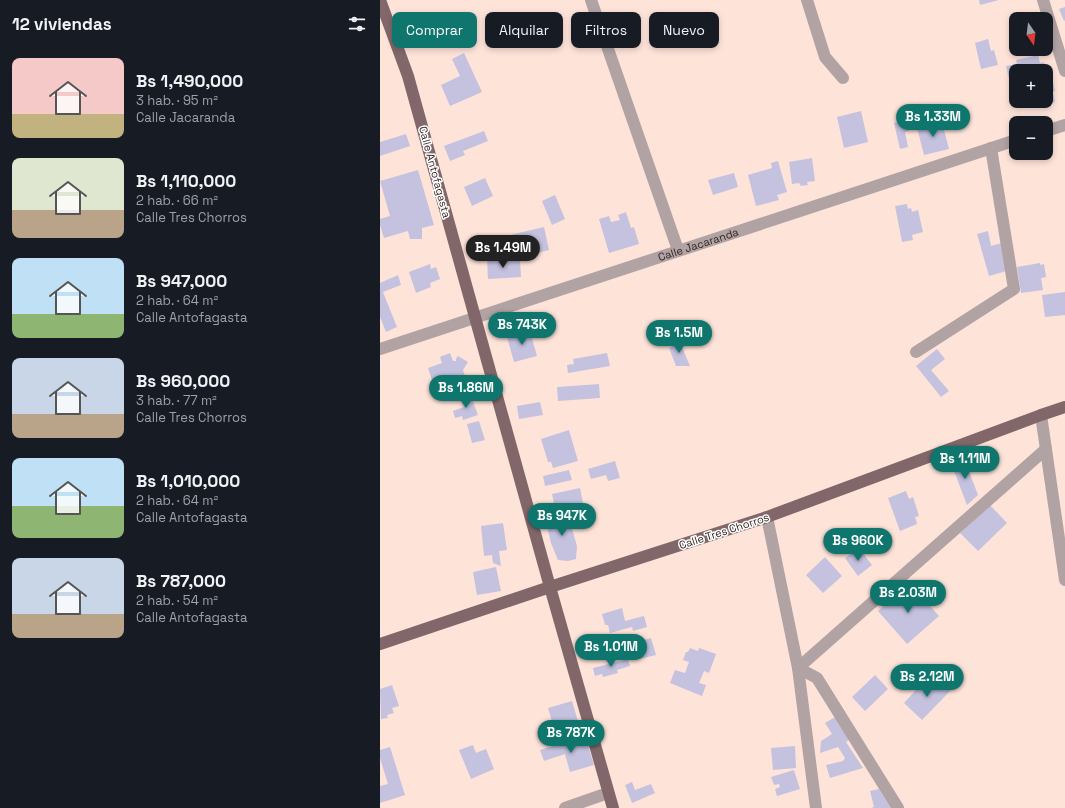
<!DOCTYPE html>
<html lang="es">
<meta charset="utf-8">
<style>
:root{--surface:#171b24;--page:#242831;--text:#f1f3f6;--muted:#9ea1a6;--accent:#0f766e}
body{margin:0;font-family:"Space Grotesk",sans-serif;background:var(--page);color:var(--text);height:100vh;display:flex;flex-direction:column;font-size:15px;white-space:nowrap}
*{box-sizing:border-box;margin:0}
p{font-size:13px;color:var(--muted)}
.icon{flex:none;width:22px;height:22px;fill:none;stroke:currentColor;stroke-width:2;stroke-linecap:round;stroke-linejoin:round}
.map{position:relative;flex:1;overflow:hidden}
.details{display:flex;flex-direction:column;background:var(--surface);width:380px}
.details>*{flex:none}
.guide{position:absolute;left:12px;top:12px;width:380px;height:36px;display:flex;gap:8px}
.needle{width:26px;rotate:166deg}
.buttons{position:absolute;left:629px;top:12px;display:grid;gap:8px}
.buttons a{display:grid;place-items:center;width:44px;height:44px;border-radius:8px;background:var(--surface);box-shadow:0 2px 6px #0003;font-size:20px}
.price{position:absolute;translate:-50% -34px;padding:0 9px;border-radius:14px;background:var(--accent);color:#fff;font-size:13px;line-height:26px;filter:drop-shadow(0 1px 2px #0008)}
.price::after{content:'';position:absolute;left:50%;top:24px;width:12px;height:9px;margin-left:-6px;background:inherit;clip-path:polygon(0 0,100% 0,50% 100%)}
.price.on{background:#222;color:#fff}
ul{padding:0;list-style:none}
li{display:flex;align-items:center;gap:12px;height:100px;padding:0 12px}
li span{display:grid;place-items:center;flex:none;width:112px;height:80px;border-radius:8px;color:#555}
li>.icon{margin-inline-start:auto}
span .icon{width:48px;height:48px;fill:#fffc;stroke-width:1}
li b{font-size:17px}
h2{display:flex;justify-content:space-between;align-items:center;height:48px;padding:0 12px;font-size:17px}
.tag{padding:0 14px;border-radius:8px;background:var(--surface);box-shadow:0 2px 6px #0003;font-size:14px;line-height:36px}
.tag.on{background:var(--accent);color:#fff}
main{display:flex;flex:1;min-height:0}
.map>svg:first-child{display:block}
.building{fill:#c5c2df}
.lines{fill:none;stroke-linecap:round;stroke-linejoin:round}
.minor{stroke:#b1a2a3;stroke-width:12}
.major{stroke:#816769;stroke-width:12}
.labels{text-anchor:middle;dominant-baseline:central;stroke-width:3;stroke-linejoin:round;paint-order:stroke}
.street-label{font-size:11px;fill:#332622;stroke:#fff}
</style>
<main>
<section class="details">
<h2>12 viviendas<svg class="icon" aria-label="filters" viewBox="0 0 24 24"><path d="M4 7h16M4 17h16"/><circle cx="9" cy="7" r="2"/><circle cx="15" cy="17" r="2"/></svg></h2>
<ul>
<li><span style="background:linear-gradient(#f6c9c9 70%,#c2b280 0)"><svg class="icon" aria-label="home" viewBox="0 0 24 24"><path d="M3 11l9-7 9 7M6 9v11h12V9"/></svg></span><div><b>Bs 1,490,000</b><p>3 hab. · 95 m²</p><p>Calle Jacaranda</p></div></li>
<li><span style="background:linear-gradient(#dfe7d0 65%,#b9a48a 0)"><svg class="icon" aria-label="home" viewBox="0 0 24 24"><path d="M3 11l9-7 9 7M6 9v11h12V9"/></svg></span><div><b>Bs 1,110,000</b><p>2 hab. · 66 m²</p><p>Calle Tres Chorros</p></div></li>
<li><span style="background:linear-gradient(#bfe0f5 70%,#8fb573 0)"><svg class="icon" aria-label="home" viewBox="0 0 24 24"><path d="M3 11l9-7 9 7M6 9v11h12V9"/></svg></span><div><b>Bs 947,000</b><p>2 hab. · 64 m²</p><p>Calle Antofagasta</p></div></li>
<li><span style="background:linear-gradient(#c9d6e8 70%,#b9a48a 0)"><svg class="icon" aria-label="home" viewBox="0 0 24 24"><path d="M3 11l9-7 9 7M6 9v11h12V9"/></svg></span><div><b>Bs 960,000</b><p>3 hab. · 77 m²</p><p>Calle Tres Chorros</p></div></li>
<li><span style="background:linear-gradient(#bfe0f5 60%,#8fb573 0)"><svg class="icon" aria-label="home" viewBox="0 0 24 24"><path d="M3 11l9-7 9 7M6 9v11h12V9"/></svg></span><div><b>Bs 1,010,000</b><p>2 hab. · 64 m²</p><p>Calle Antofagasta</p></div></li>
<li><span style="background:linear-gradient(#c9d6e8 70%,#b9a48a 0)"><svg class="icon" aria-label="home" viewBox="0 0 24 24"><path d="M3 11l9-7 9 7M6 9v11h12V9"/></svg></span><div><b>Bs 787,000</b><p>2 hab. · 54 m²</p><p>Calle Antofagasta</p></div></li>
</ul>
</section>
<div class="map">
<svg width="685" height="808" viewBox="0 0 685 808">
<rect width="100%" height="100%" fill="#fee3d9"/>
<!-- building -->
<path class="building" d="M599 0H619L600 5Z
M685 7V20L684 21 679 9Z
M608 39 611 51 614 50 618 65 601 69 595 43Z
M84 53 102 92 70 106 61 85 80 76 72 59Z
M658 55 660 63 664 62 667 71H636V81L630 83 626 66 637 64 636 60Z
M673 82 675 91 673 92 675 102 650 108 649 101H666V84Z
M481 111 488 142 464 148 457 117Z
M527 120 529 131 525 132 528 147 520 149 514 123Z
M562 122 569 149 544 155 537 128Z
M104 131 108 141 83 151 85 155 70 161 64 146Z
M26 134 30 146 0 156V142Z
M432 158 435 181 427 182 428 185 421 186 419 183 412 184 409 162Z
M398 161 407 192 397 195 399 200 376 206 368 175 392 168 391 163Z
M38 170 54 225 42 228V239H30L28 231 4 238 0 225V219L10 216 0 181Z
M354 173 358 187 333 195 328 180Z
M105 178 113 196 92 206 84 187Z
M175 195 185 219 172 225 162 201Z
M527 204 528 209 531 208 532 212 538 210 543 232 532 235 533 240 522 242 515 206Z
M246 212 251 228 254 227 259 244 229 253 219 219 229 216 231 222 240 220 238 215Z
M164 227 169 250 149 255 148 252 141 254 139 244 128 247 126 236Z
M608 231 611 246 622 243 630 270 609 276 597 234Z
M107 259H121V261L140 260 141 277 108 279Z
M660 263V265L664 264 666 277 661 278 663 290 641 293 637 267Z
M50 264 51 269 56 267 60 279 50 283 51 287 36 293 29 272Z
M18 275 21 285 3 292 17 327 6 332 0 317V283Z
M685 292V315L665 317 662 295Z
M150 331 157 356 134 362 127 337Z
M298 338 310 366H296L289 348 295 345 293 340Z
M557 349 565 359 551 370 569 391 561 397 536 366Z
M70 353 73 361H76V359L78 356 88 362 83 370 86 379 70 384 68 378 53 383 48 368 62 363 60 357Z
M227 353 230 366 188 373 187 365 194 364 193 359Z
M219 384 220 398 178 401 177 387Z
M91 396 98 415 83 420 82 416 75 418 73 411 84 407 81 400Z
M160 402 163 415 139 419 137 406Z
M99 421 105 440 92 443 87 424Z
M189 430 198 461 173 468 171 462H168L161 439Z
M584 458 598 495 587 505 571 463Z
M235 461 240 478 228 481 226 475 211 479 208 469Z
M189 470 192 480 165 486 163 476Z
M200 488 203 503 175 509 172 494Z
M526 491 529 499 533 497 539 516 535 517 537 524 520 531 508 498Z
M610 505 627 523 598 551 580 533Z
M187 512 197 546 196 559 188 561 178 560 171 543 165 518Z
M123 523 127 550 119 551 121 566 113 563 112 555 104 556 101 526Z
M479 548 492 565 478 576 465 558Z
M445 557 462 576 443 593 426 575Z
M116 567 121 591 97 595 93 572Z
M530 583 559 616 527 644 498 611Z
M242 608 245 621 264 616 267 627 253 631 252 627 230 633 228 625H225L222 614Z
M271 638 276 655 255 660 254 656 249 657 246 645Z
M310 648 318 651 319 648 336 654 329 673 324 671 319 683 326 685 322 696 290 683 295 670 305 673 309 662 303 660 306 652H308Z
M248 659 250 666 237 670 238 673 223 677 222 674 215 676 213 668Z
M495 675 508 689 485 711 472 697Z
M546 679 554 686 560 680 571 690 542 720 524 703Z
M12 685 19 706 12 708 14 713 7 715 8 718 1 719 0 689Z
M192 701 202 735 178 742 168 708Z
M455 717 470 739 466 742 483 768 450 778 446 765 463 761 465 758 458 747 440 753 441 741 452 734 445 723Z
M205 736 214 765 190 772 185 754 164 761 160 750Z
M93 745 96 753 106 749 114 769 91 779 79 750Z
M415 746 416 768 393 770 391 748Z
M10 747 25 795 0 803V786L8 784 0 758V750Z
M414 770 420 789 397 796 395 789 400 787 399 784 394 785 391 777Z
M252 782 255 790 271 784 275 793 252 803 245 785Z
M499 789 511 808H491L494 807 490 791Z"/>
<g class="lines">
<!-- minor -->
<g class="minor">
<path d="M211 0 298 250"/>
<path d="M427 0 445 57 463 78"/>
<path d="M663 0 685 71"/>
<path d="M666 131 685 125"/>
<path id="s1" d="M0 349 636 140"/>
<path d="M536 352 634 289 611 148"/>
<path d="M661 415 685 580"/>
<path d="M387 517 418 668 436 808"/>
<path d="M185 808 228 793"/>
<path d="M518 808 437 678 418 668 666 449"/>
</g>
<!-- major -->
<path class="major" d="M0 0 28 76 170 587 233 808
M0 644 170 587 387 517 661 415 685 407"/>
</g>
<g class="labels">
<!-- street labels -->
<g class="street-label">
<text transform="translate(55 172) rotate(75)">Calle Antofagasta</text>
<text stroke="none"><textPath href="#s1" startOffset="335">Calle Jacaranda</textPath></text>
<text transform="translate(344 531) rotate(-18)">Calle Tres Chorros</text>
</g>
</g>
</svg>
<div class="buttons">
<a><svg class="needle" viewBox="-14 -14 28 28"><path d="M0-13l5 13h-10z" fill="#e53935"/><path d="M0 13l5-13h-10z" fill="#9ea1a6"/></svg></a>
<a>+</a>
<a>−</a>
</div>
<b class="price" style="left:553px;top:138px">Bs 1.33M</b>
<b class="price on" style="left:123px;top:269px">Bs 1.49M</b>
<b class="price" style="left:142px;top:346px">Bs 743K</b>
<b class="price" style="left:299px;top:354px">Bs 1.5M</b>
<b class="price" style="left:86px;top:409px">Bs 1.86M</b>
<b class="price" style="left:585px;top:480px">Bs 1.11M</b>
<b class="price" style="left:182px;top:537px">Bs 947K</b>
<b class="price" style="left:478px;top:562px">Bs 960K</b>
<b class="price" style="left:528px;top:614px">Bs 2.03M</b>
<b class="price" style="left:231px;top:668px">Bs 1.01M</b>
<b class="price" style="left:547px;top:698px">Bs 2.12M</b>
<b class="price" style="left:191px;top:754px">Bs 787K</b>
<div class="guide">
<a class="tag on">Comprar</a>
<a class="tag">Alquilar</a>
<a class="tag">Filtros</a>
<a class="tag">Nuevo</a>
</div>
</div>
</main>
